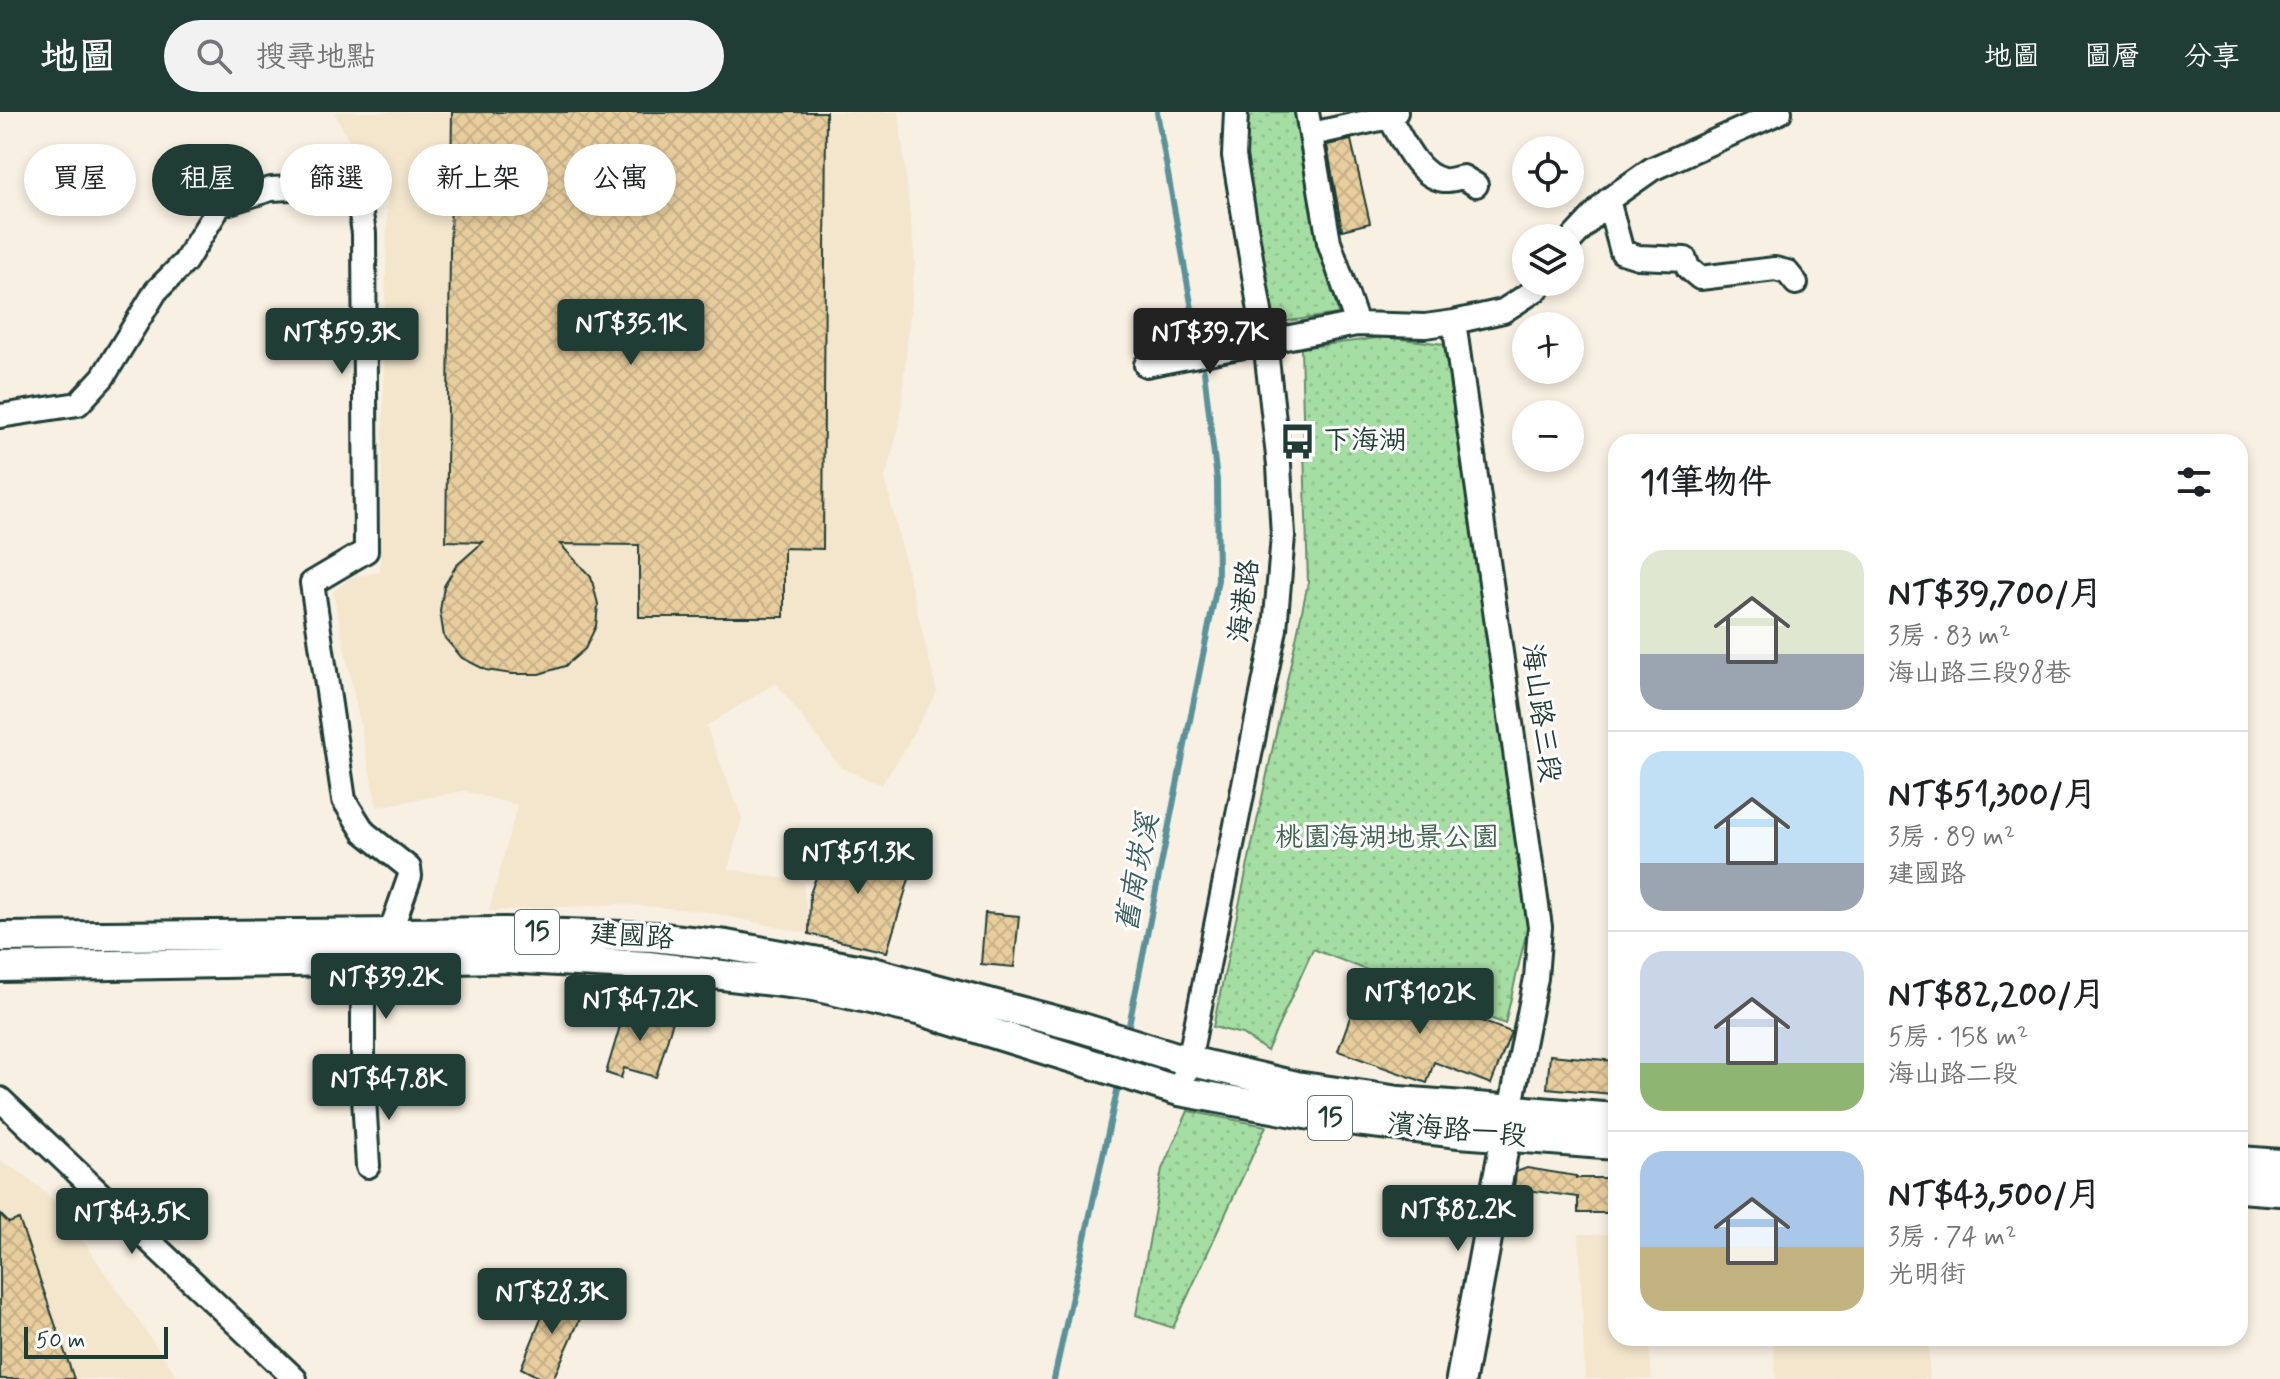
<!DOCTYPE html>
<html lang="zh-TW">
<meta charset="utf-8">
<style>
:root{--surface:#fff;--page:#f2f2f2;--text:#202124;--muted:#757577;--line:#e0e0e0;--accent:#1f3d34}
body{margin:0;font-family:Mynerve,"LXGW WenKai TC",sans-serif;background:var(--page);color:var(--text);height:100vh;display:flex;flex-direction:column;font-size:30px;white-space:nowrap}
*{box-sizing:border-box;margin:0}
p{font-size:26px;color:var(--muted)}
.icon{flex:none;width:44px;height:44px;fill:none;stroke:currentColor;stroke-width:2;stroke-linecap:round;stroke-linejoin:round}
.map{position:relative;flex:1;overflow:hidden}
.side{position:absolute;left:1608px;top:322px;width:640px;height:912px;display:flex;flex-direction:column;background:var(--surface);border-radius:24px;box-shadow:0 4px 12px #0003}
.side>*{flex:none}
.guide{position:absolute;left:24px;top:32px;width:760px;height:72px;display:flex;gap:16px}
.controls{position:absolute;left:1512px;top:24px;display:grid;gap:16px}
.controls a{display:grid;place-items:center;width:72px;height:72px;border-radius:50%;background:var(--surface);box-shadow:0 4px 12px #0003;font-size:40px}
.scale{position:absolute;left:24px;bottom:20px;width:144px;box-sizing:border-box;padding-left:8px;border:4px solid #1f3d34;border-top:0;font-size:22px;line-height:28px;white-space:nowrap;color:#1f3d34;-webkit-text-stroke:6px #fff;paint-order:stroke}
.price{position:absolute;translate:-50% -68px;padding:0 18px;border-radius:8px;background:var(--accent);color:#fff;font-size:26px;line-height:52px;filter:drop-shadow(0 2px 4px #0008)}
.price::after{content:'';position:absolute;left:50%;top:48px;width:24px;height:18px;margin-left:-12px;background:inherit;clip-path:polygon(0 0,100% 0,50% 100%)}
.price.selected{background:#222;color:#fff}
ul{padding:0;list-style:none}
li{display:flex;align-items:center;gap:24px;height:200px;padding:0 32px}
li+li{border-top:2px solid var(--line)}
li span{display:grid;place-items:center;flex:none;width:224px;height:160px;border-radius:24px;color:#555}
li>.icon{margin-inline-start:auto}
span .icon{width:96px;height:96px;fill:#fffc;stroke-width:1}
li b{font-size:34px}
h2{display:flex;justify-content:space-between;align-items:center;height:96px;padding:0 32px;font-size:34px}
.tag{padding:0 28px;border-radius:36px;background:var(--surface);box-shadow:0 4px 12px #0003;font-size:28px;line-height:72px}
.tag.selected{background:var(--accent);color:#fff}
header{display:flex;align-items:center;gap:48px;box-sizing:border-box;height:112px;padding:0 40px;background:var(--accent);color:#fff}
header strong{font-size:38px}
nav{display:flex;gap:44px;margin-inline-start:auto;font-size:28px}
.search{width:560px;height:72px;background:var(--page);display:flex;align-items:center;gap:20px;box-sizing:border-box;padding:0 28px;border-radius:44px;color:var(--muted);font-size:30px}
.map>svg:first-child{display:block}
.built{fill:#f3e6cd}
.park{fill:url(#park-dots);stroke:#628e6b;stroke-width:2}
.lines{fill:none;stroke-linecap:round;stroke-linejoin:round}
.stream{stroke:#59939b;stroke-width:6}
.building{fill:url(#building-cross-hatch);stroke:#1f3d34;stroke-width:2}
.minor-casing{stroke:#1f3d34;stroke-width:28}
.major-casing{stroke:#1f3d34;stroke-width:34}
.minor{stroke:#fff;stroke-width:22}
.major{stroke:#fff;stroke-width:28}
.labels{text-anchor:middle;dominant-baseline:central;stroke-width:6;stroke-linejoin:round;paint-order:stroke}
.shield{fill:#fff;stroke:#627771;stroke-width:2}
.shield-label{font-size:26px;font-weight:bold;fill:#1f3d34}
.poi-label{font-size:28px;fill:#1f3d34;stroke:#fff;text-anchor:start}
.street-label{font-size:28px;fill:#1f3d34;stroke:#fff}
.park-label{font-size:28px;fill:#406550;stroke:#fff}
.water-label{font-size:30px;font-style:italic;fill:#37615f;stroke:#fff}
</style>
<header>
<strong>地圖</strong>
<div class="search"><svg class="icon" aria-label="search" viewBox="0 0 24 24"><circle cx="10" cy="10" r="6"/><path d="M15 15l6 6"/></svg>搜尋地點</div>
<nav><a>地圖</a><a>圖層</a><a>分享</a></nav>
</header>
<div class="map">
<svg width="2280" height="1267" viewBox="0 0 2280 1267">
<defs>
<pattern id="park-dots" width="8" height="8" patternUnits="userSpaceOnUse" patternTransform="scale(2)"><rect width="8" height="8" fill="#a5dea2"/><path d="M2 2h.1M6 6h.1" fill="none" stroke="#8ebf8c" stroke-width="1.8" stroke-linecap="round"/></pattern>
<pattern id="building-cross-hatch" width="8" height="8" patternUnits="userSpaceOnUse" patternTransform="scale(2)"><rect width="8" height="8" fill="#e8cd9d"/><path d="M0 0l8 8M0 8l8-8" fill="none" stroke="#c7b188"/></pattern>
</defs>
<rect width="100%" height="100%" fill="#f8f0e2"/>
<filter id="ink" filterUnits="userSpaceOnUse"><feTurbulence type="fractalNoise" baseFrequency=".0125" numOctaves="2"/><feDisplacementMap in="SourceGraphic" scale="16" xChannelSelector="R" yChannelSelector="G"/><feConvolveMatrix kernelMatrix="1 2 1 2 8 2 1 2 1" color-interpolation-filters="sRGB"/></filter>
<g filter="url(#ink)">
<!-- built -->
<path class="built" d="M334 0H899L915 150 899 316 885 367 937 580 897 650 881 673 841 656 776 571 706 614 742 707 728 757 803 770 809 822 703 799 619 792 489 799 517 693 464 679 377 695 333 480 351 465 380 460 388 55 363 56Z
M0 1049 26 1064 56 1090 179 1267H0Z
M1579 1122H1616V1226H1649L1652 1267H1585Z
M1773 1226H1929V1267H1776Z"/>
<!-- park -->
<path class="park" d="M1248 0H1296L1338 202 1274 211 1242 31Z
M1385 225 1444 232 1529 809 1505 912 1313 837 1267 939 1242 922 1213 915 1308 471 1301 236Z
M1188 999 1266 1014 1173 1216 1136 1203 1162 1057Z"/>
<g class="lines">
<!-- stream -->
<path class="stream" d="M1157 0 1197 225
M1127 923 1218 468 1217 368 1204 259
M1054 1267 1119 970"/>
</g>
<!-- building -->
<path class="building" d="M452 0H826L823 437 784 436V505H639V433L560 432 591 465 598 492 596 514 585 537 565 554 539 562H512L486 558 462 546 444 525 440 499 444 474 456 454 483 430 446 429Z
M1351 28 1370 111 1342 118 1327 33Z
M829 729 915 747 887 840 809 822 810 782Z
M985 801 1019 804 1014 855 981 852Z
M1364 866 1511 920 1491 972 1434 950 1427 971 1338 939Z
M626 894 673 909 656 965 624 956 621 966 606 961Z
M1550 943 1615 949 1612 982 1547 976Z
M1527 1056 1576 1064V1066H1616V1101H1578V1085L1514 1076 1516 1060Z
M0 1102 9 1111 19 1107 74 1267H0Z
M554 1175 576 1184 569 1202 580 1207 553 1267H542L521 1256Z"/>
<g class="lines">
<defs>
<path id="minor" d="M1307 0 1329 130 1357 212
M1389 5C1402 26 1416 63 1443 68 1449 69 1457 66 1463 65L1476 73
M1312 22 1389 5 1396 0
M1608 88 1622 140 1638 145 1685 147 1688 156 1700 166 1775 157 1787 160 1796 171
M1570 129 1608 88 1652 57 1780 0
M1454 210 1540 815 1536 866 1510 999
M1146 253 1357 212 1425 214 1454 210 1503 199 1537 177 1543 170
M0 304 78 292 103 265 156 179 185 150 220 93 271 77 350 73 357 78 364 121 366 439 312 471 344 688 364 720 409 756 410 764 390 821
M363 849V968L368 1054
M1179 979 1189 949 1275 517 1283 424 1279 353 1265 229 1234 44 1236 0
M0 987 295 1267"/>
<path id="major" d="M0 825 505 820 653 825 726 833 868 859 1079 915 1189 949 1296 974 1399 989 1616 1006
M0 855 504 846 648 854 814 874 918 898 1179 979 1322 1005 1459 1021 1616 1033
M2240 1049 2280 1052
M2240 1076 2280 1079
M1461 1267 1509 1007"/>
</defs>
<!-- minor casing -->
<use href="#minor" class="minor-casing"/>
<!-- major casing -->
<use href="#major" class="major-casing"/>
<!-- minor -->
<use href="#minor" class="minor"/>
<!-- major -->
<use href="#major" class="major"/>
</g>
</g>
<!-- icons -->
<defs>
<symbol id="bus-bare" viewBox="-9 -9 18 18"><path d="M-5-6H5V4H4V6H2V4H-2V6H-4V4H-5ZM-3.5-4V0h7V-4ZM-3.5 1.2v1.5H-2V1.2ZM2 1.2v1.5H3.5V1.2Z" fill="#1f3d34" stroke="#fff" stroke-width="2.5" paint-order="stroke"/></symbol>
</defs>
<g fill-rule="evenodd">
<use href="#bus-bare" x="1272" y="304" width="51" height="51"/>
</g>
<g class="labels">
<!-- shield labels -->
<g class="shield">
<rect x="515" y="798" width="44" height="44" rx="6"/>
<rect x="1308" y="984" width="44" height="44" rx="6"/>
</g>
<g class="shield-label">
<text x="537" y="820">15</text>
<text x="1330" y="1006">15</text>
</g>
<!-- poi labels -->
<g class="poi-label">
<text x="1323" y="329">下海湖</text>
</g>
<!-- street labels -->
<g class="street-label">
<text transform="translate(1245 489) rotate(-83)">海港路</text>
<text transform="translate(1540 601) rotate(82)">海山路三段</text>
<text transform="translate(632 825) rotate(4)">建國路</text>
<text transform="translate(1457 1019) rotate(5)">濱海路一段</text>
</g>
<!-- park labels -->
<g class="park-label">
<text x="1387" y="726">桃園海湖地景公園</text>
</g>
<!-- water labels -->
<g class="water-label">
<text transform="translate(1138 761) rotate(-79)">舊南崁溪</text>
</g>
</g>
</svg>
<div class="controls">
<a><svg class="icon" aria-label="locate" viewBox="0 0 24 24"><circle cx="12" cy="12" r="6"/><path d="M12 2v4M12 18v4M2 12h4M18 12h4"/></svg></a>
<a><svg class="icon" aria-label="layers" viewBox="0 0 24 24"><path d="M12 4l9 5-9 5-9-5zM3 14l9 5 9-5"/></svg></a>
<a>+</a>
<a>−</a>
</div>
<div class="scale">50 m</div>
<b class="price" style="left:631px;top:255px">NT$35.1K</b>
<b class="price" style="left:342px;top:264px">NT$59.3K</b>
<b class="price selected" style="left:1210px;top:264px">NT$39.7K</b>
<b class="price" style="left:858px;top:784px">NT$51.3K</b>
<b class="price" style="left:386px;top:909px">NT$39.2K</b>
<b class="price" style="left:1420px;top:924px">NT$102K</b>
<b class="price" style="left:640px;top:931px">NT$47.2K</b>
<b class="price" style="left:389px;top:1010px">NT$47.8K</b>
<b class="price" style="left:1458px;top:1141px">NT$82.2K</b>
<b class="price" style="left:132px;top:1144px">NT$43.5K</b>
<b class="price" style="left:552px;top:1224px">NT$28.3K</b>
<div class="guide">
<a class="tag">買屋</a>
<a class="tag selected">租屋</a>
<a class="tag">篩選</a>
<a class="tag">新上架</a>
<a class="tag">公寓</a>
</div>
<section class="side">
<h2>11筆物件<svg class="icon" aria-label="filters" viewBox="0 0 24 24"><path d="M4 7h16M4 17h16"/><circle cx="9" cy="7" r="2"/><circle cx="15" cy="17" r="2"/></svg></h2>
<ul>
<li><span style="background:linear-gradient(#dfe7d0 65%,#9aa5b1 0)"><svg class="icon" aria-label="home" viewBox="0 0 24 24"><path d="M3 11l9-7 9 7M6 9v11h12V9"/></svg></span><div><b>NT$39,700/月</b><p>3房 · 83 m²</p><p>海山路三段98巷</p></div></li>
<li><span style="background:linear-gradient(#bfe0f5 70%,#9aa5b1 0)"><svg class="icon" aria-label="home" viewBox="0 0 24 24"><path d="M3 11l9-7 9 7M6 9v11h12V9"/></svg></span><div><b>NT$51,300/月</b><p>3房 · 89 m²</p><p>建國路</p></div></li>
<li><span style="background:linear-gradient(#c9d6e8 70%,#8fb573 0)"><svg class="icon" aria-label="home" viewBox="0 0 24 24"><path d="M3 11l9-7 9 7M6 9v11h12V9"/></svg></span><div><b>NT$82,200/月</b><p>5房 · 158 m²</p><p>海山路二段</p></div></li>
<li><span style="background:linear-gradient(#a9c7e8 60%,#c2b280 0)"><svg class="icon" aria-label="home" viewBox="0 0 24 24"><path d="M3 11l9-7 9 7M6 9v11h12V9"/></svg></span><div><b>NT$43,500/月</b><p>3房 · 74 m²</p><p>光明街</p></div></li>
</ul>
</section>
</div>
